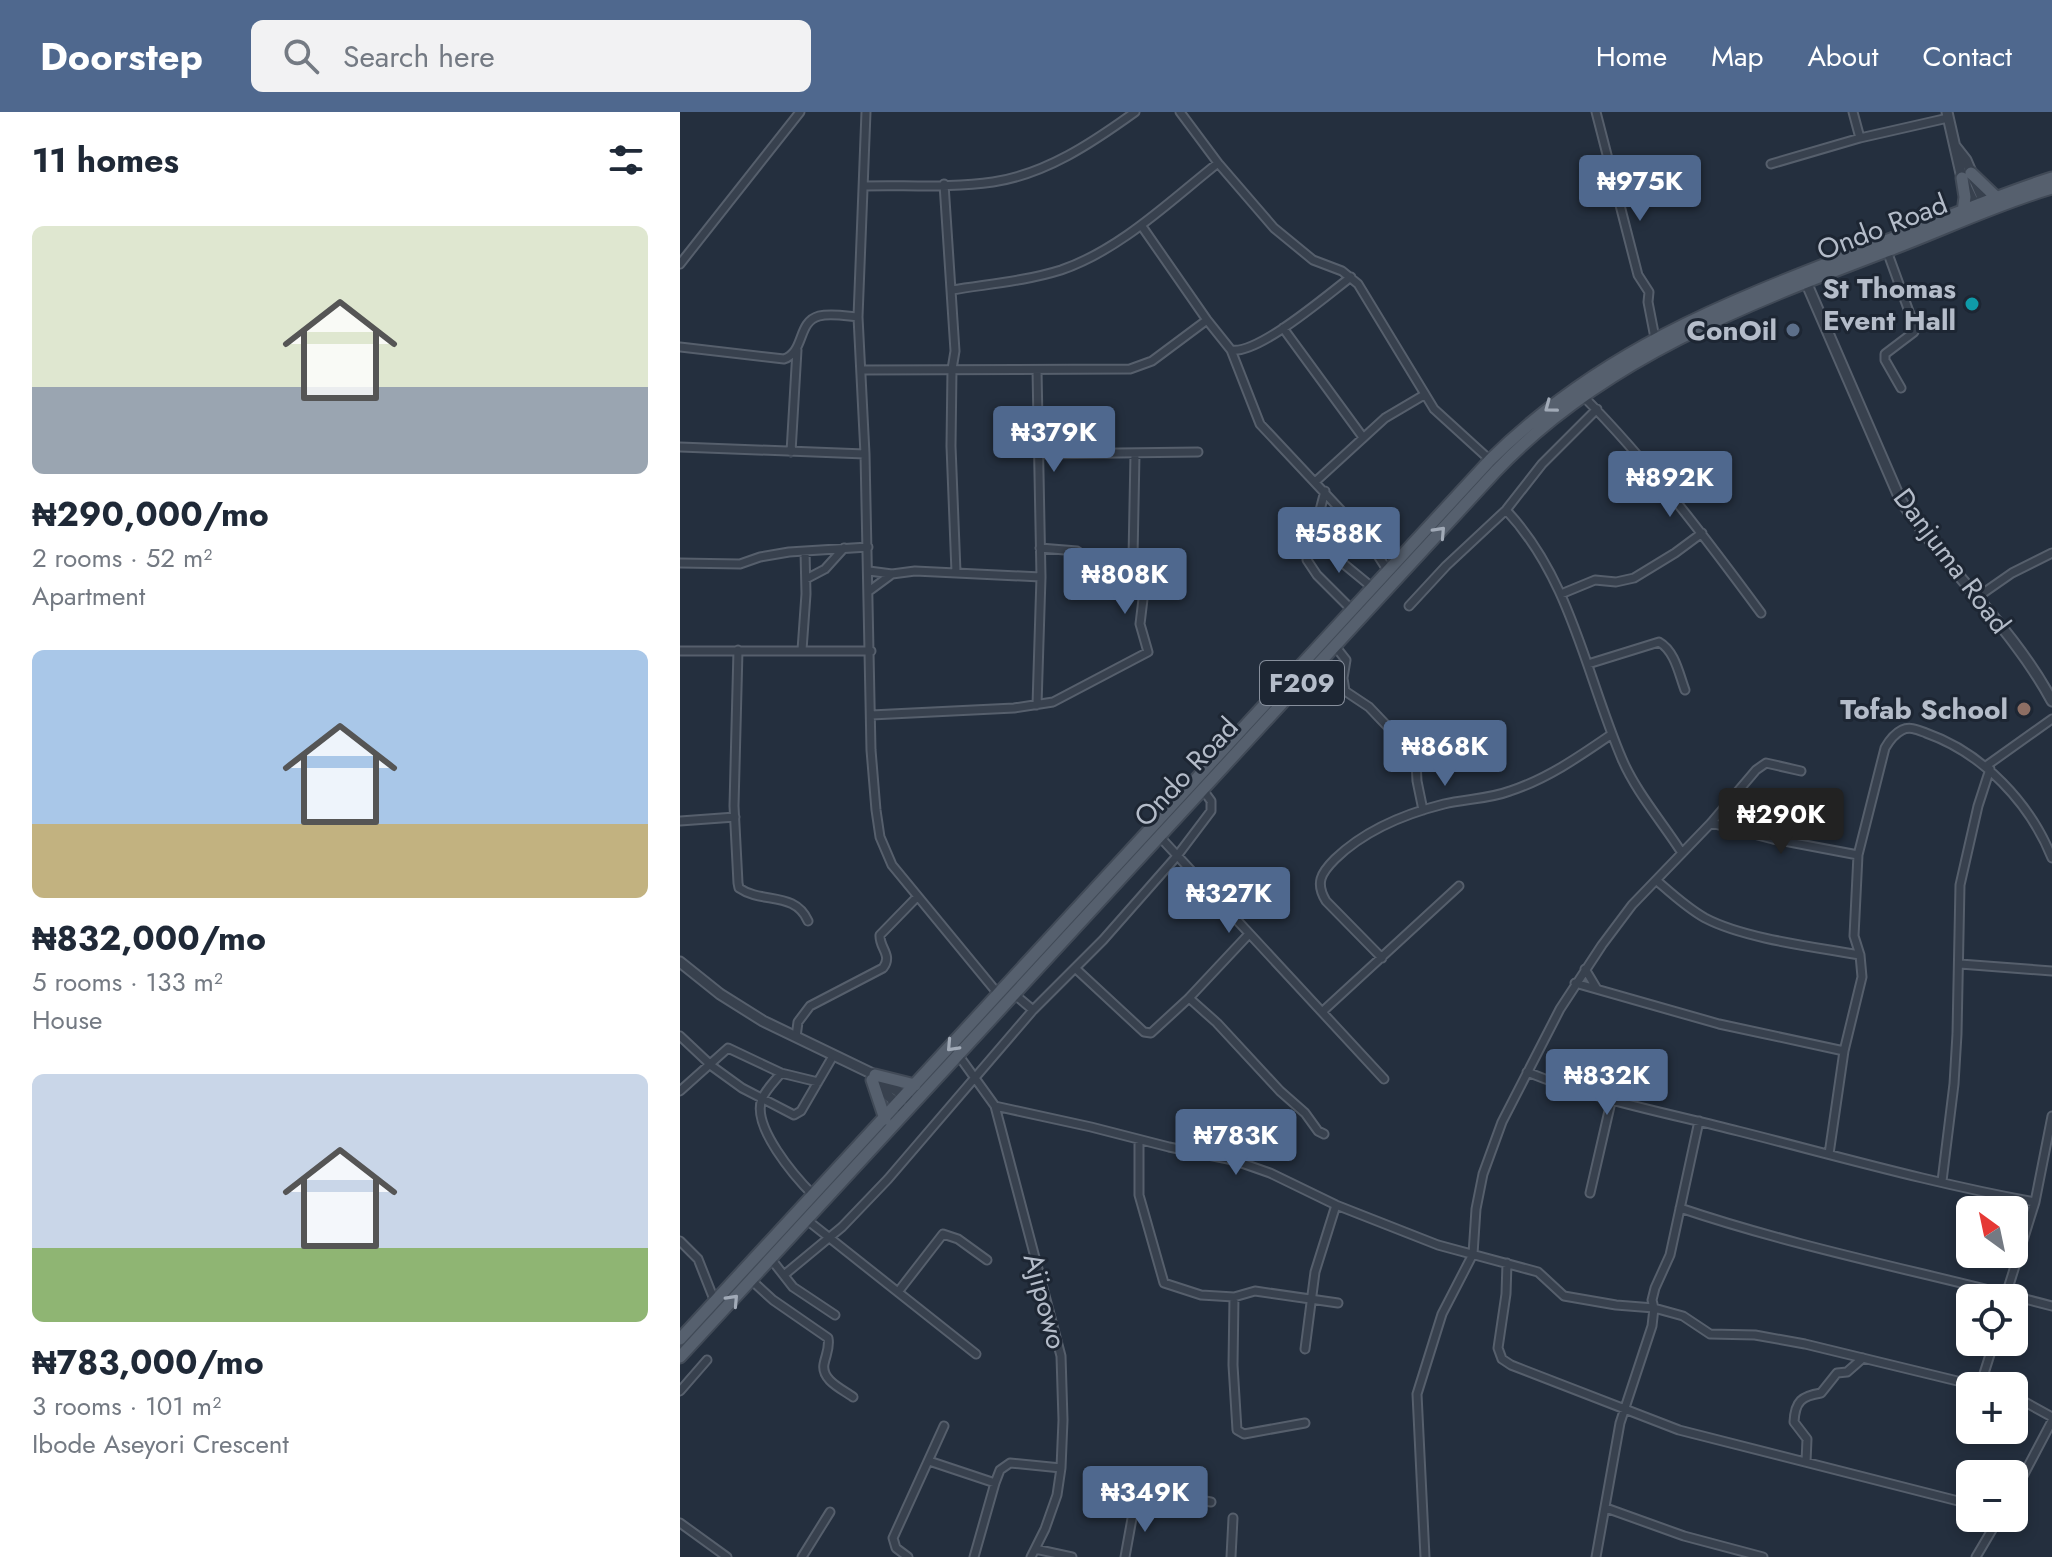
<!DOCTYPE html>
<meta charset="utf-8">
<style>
:root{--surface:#fff;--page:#f2f2f3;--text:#1f2937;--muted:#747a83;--accent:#4f688e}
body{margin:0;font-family:Jost,sans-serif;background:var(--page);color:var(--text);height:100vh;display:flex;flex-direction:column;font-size:30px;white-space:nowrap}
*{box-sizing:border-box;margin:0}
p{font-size:26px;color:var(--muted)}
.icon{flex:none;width:44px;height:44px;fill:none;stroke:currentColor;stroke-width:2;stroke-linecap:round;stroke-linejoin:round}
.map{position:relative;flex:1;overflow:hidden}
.drawer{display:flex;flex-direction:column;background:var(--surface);width:680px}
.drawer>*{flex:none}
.needle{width:52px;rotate:327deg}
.controls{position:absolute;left:1276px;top:1084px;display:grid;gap:16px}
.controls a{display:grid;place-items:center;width:72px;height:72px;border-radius:12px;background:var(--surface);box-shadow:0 4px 12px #0003;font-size:40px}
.price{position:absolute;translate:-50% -68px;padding:0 18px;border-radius:8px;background:var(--accent);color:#fff;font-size:26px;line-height:52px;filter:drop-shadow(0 2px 4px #0008)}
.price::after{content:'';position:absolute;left:50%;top:48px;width:24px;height:18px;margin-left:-12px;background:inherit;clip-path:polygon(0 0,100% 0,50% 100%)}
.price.active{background:#222;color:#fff}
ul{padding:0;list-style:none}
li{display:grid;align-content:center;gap:16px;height:424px;padding:0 32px}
li span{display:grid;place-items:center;height:248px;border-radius:12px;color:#555}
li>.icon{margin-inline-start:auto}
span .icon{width:144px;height:144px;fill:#fffc;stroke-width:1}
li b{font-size:34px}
h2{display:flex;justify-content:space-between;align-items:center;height:96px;padding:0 32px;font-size:34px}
header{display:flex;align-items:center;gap:48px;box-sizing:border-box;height:112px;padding:0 40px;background:var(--accent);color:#fff}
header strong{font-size:38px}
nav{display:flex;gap:44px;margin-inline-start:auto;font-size:28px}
.search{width:560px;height:72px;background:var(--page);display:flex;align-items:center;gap:20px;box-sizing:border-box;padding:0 28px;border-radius:12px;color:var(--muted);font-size:30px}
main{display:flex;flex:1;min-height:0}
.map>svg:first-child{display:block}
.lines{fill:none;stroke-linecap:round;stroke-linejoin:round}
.minor-casing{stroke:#565f6c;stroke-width:11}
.tertiary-casing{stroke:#565f6c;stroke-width:13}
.primary-casing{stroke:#414a57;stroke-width:15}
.minor{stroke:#38414e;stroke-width:7}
.tertiary{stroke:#38414e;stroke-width:9}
.primary{stroke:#56606e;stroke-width:11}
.oneway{stroke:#a1aab7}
.culture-dot{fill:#0f9aa8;stroke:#1d2633;stroke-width:3}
.service-dot{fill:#5c6f8a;stroke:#1d2633;stroke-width:3}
.education-dot{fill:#8d6e63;stroke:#1d2633;stroke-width:3}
.labels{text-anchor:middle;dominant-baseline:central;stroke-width:6;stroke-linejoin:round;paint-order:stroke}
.shield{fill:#1d2633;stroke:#878f9c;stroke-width:2}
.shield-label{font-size:26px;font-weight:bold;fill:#b4bcc9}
.street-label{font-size:28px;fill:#b4bcc9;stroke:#1d2633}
.poi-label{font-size:28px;font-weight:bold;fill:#b4bcc9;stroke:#1d2633;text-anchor:end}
</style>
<header>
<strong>Doorstep</strong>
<div class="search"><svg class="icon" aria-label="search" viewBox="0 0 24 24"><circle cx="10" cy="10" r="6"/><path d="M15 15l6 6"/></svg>Search here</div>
<nav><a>Home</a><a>Map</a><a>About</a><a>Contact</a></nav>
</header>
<main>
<section class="drawer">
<h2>11 homes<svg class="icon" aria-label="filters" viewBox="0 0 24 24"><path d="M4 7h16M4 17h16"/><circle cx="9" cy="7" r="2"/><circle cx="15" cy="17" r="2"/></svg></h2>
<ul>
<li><span style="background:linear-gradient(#dfe7d0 65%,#9aa5b1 0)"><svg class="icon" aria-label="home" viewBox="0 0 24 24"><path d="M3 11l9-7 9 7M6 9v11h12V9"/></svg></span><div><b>₦290,000/mo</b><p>2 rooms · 52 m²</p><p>Apartment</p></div></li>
<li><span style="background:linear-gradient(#a9c7e8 70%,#c2b280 0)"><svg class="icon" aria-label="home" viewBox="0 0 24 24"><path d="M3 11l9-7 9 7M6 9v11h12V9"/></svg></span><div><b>₦832,000/mo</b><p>5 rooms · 133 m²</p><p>House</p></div></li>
<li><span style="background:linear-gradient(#c9d6e8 70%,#8fb573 0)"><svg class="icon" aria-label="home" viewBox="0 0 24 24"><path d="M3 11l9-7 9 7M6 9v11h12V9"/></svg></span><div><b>₦783,000/mo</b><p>3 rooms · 101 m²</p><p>Ibode Aseyori Crescent</p></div></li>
</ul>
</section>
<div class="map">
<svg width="1372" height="1445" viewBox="0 0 1372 1445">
<rect width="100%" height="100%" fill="#242f3e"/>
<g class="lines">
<defs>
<path id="minor" d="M186 0 178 205 185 342 191 638 196 698 200 725 212 753 319 883
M500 0 538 51 594 116 633 148 662 159 678 172 754 297 810 348
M916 0 958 163 969 180 968 190 975 226
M1173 0 1180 26
M1091 52 1180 26 1268 6
M264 72 275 239 272 257 271 334 276 460
M184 74C226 73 271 76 313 70 366 62 412 31 455 0
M461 113 527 208 551 238 580 312 686 425 708 459
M1207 139 1235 216 1234 220 1205 242V248L1221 276
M0 152 120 0
M272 178C308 172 346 169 381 158 440 138 490 89 538 51
M603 216 682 324
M0 235 104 247C125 240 117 210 139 204 151 201 166 204 178 205
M551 238C578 243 647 183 671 165
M182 258 450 257 472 249 527 208
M357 258 361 465 357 593
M903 284C969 351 1025 425 1081 501
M0 335 185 342
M111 340 117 238
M358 342 518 340
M635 370 705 306 744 283
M645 379 627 448 637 463 672 498
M826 398C891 467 906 563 942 647 956 680 983 711 1002 741
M631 431 648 439 693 476
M360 436 397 439 420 454H455
M0 451 60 452 80 445 109 440 188 435
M189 459 212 462 235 459 361 465
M126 467 145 457 164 436
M189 479 212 462
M881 482 915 468 936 470 954 466 995 441 1022 421
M1299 484 1332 461 1372 441
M729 494 766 454 826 398 862 352 917 297
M655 534 666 548 663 566 665 579 689 595 729 637 736 649 737 669 743 698
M58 538 54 694 58 771 59 776C82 792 115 779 128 809
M122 538 126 482 125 439
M0 539H191
M908 552 979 530C995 539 999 562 1005 578
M191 603 334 596 373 590 468 540 460 512 463 487 462 470 453 445 455 342
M1306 654 1372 607
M0 709 55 705
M1031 711 1093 727 1178 743
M480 725 704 967
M976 768C991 781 1007 796 1025 806 1065 827 1135 835 1180 843
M702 846 646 789C635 771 641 761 655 747 685 718 724 702 764 692 785 687 809 687 830 679 867 667 900 644 932 622
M1280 852 1372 859
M395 856 464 920 471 921 509 886 569 822
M905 857 917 877
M895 871 1039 912 1164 939
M334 882 353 898
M509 886 537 911 600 979 625 1001 638 1019 644 1022
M643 899 779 774
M0 924 33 955 62 976 114 1003 121 999 153 944
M116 925 118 910 130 894 203 856C213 843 199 836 200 823L237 785
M279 944 315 994 381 1244 383 1308 381 1356 377 1383 365 1417 351 1445
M847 960C916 988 987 1001 1058 1019 1157 1044 1255 1072 1355 1090
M101 961C95 969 86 977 82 987 71 1014 115 1065 134 1084
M0 979 48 936 101 961 138 970
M315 994 411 1015 489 1035 553 1048 590 1061 656 1093 758 1133 858 1160 884 1184 936 1193 974 1196 972 1214 940 1311 916 1445
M1019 1009 990 1143 975 1176 972 1188 974 1196 1003 1204 1030 1222 1075 1223 1125 1232 1298 1274
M459 1028V1083L484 1171 521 1183 554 1185 575 1179 658 1191
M1149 1042 1164 939 1182 865 1180 843 1174 824 1178 743 1205 636C1209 629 1214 622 1222 618 1230 614 1238 618 1246 621 1303 641 1350 691 1372 746
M1262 1069 1274 972 1277 922 1280 773 1298 694 1310 657
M910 1081 931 990
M1000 1096C1122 1137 1248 1161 1372 1194
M127 1108 296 1242
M0 1129 18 1147 35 1190
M91 1147 113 1175 155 1203
M827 1151 826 1182 818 1236 822 1247 831 1253 999 1318 1290 1392
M104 1163 162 1115 208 1067 353 898 423 828 497 744 531 699V689L523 678
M70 1167 93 1188 148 1226C150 1236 146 1242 144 1252 141 1268 162 1277 173 1285
M218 1180 263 1122 278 1127 307 1148
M554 1185 553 1253 557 1318 564 1322 625 1311
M1325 1186 1355 1090 1372 1004
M625 1237 635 1160 656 1093
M1300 1274 1314 1230
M0 1279 27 1248
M1334 1284 1372 1305
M249 1349 315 1371 320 1358 330 1351 381 1356
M1126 1350 1127 1327 1114 1310C1115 1289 1122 1284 1141 1281L1157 1261 1167 1260 1183 1246
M1334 1381 1372 1309
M926 1396 1004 1424 1083 1445
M0 1411 47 1445
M355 1437 392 1445
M122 1445 150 1400
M228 1445 216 1436 213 1426 264 1314
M294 1445 315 1371
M445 1445 455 1390 459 1385H502L531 1390
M551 1445 553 1406
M745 1445 737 1282 762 1202 793 1142 796 1097 803 1062 822 1010 880 897 922 833 952 793 1031 711 1076 658 1086 651 1121 659
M1296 1445 1319 1406"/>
<path id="tertiary" d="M1267 0 1282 66 1298 99
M1275 34 1286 48 1306 95
M1126 170 1220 387C1266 458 1332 514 1372 589
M0 850 40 882 83 909 195 963 234 991
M193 969 220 995"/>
<path id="primary" d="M1291 61 1317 86
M1282 66 1285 85 1283 100
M195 963 235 973
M192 968 205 1007
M0 1227 810 348C923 236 1050 189 1195 133 1254 111 1312 85 1372 66
M0 1245 816 359C923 246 1070 191 1212 137 1265 117 1317 92 1372 76"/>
</defs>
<!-- minor casing -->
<use href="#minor" class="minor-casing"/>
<!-- tertiary casing -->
<use href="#tertiary" class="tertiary-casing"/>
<!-- primary casing -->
<use href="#primary" class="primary-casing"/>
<!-- minor -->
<use href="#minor" class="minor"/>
<!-- tertiary -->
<use href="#tertiary" class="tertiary"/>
<!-- primary -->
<use href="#primary" class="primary"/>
</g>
<!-- one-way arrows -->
<defs><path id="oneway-chevron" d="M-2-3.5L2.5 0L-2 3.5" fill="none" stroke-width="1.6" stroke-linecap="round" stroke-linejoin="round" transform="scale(2)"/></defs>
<g class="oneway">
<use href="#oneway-chevron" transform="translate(870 295) rotate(143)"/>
<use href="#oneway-chevron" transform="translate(760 420) rotate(-47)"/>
<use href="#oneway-chevron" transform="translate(272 934) rotate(133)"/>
<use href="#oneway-chevron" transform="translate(53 1188) rotate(-47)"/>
</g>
<!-- markers -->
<circle class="culture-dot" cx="1292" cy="192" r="8"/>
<circle class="service-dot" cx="1113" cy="218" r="8"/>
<circle class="education-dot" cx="1344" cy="597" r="8"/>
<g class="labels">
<!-- shield labels -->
<rect class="shield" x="580" y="549" width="84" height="44" rx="6"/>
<g class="shield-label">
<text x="622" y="571">F209</text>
</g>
<!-- street labels -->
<g class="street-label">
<text transform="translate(1202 115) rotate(-21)">Ondo Road</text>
<text transform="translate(1272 449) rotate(53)">Danjuma Road</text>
<text transform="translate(506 660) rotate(-47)">Ondo Road</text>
<text transform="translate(365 1189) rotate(75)">Ajipowo</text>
</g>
<!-- poi labels -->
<g class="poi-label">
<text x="1276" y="176">St Thomas<tspan x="1276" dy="32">Event Hall</tspan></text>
<text x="1097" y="218">ConOil</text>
<text x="1328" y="597">Tofab School</text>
</g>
</g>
</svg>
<div class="controls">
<a><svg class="needle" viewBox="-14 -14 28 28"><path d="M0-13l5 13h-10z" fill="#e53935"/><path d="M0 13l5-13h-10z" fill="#747a83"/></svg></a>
<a><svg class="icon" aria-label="locate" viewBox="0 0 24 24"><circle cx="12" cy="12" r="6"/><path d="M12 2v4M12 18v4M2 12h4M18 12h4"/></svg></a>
<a>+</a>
<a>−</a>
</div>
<b class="price" style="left:960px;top:111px">₦975K</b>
<b class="price" style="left:374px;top:362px">₦379K</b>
<b class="price" style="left:990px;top:407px">₦892K</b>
<b class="price" style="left:659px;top:463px">₦588K</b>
<b class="price" style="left:445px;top:504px">₦808K</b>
<b class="price" style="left:765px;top:676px">₦868K</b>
<b class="price active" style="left:1101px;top:744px">₦290K</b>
<b class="price" style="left:549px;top:823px">₦327K</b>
<b class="price" style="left:927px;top:1005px">₦832K</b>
<b class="price" style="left:556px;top:1065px">₦783K</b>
<b class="price" style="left:465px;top:1422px">₦349K</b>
</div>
</main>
